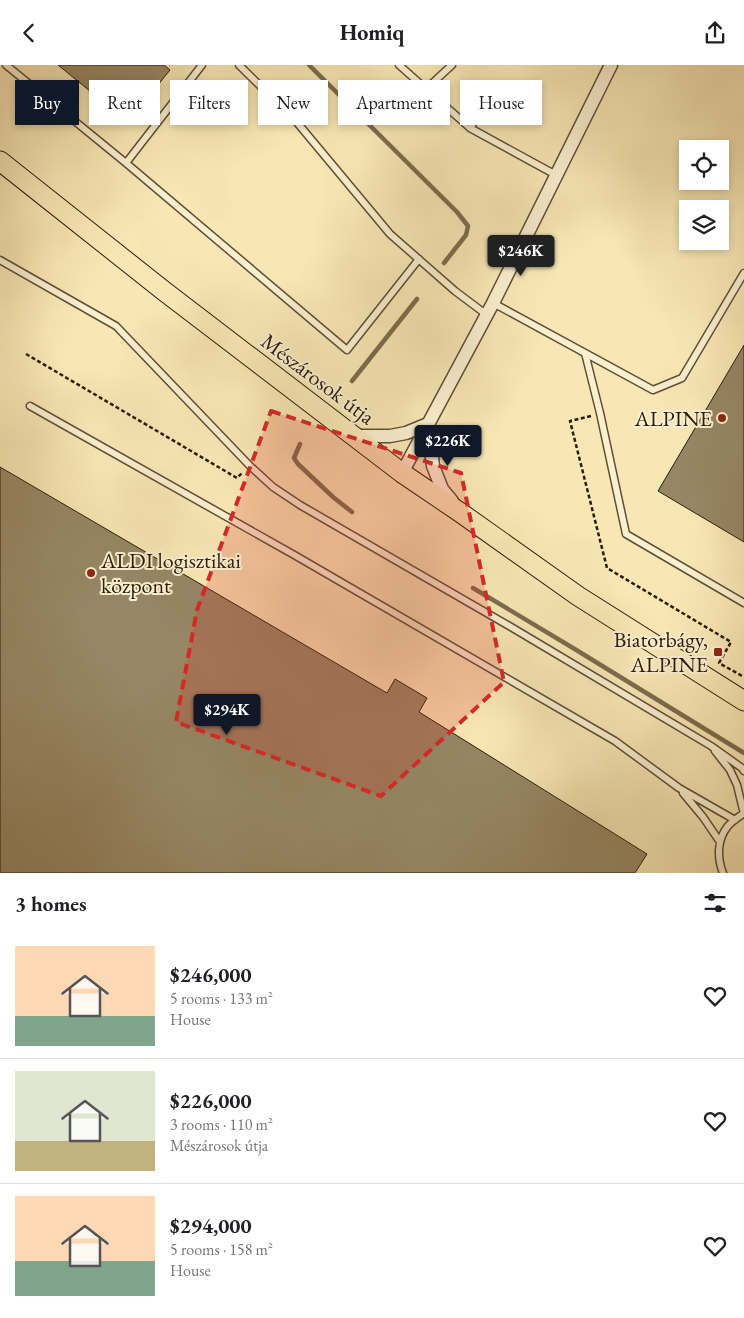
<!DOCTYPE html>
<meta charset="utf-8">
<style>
:root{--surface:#fff;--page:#f6f6f6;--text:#202124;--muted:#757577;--line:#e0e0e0;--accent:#111827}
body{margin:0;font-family:"EB Garamond",serif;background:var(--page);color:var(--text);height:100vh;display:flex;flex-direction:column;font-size:19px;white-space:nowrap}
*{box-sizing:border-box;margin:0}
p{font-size:16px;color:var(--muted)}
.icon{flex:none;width:28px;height:28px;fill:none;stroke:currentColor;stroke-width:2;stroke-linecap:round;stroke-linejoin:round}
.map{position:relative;height:808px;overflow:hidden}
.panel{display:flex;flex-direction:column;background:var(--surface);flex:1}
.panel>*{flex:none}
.guide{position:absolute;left:15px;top:15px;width:715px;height:45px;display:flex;gap:10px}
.controls{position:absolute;left:679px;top:75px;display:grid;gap:10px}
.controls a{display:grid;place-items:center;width:50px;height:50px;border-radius:0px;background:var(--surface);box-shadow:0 2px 8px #0003;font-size:25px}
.price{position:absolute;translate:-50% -42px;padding:0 11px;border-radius:5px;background:var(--accent);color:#fff;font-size:16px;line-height:32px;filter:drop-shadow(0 1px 2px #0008)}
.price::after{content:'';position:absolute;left:50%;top:30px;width:15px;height:11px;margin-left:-8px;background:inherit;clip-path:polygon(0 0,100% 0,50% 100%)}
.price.on{background:#222;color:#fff}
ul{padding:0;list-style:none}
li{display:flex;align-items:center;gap:15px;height:125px;padding:0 15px}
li+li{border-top:1px solid var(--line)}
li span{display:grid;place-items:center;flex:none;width:140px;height:100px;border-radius:0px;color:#555}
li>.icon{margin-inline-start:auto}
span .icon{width:60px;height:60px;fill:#fffc;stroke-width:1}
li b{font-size:21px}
h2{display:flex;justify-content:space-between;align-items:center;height:60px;padding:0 15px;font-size:21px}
.chip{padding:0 18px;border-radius:0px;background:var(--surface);box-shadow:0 2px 8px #0003;font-size:18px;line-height:45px}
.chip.on{background:var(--accent);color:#fff}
header{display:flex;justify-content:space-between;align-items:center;height:65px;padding:0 15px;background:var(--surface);font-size:22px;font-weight:700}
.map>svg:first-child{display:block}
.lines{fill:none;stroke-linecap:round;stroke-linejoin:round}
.stream{stroke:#7c6c4e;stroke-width:4.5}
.building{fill:#968663;stroke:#2b1c0a}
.lane-casing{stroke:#5e4f35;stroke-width:9}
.street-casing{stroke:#5e4f35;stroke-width:15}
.primary-casing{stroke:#2b1c0a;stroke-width:21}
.path{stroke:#2b1c0a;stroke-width:2.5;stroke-dasharray:4 2.5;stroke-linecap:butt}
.lane{stroke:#faefcf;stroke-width:6}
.street{stroke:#faefcf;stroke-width:12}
.primary{stroke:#f8e7b5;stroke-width:19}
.marked{fill:#d62828;fill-opacity:0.2;stroke:#d62828;stroke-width:4;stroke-dasharray:10 6;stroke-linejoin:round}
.poi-dot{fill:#8f2418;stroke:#faefcf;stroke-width:2}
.labels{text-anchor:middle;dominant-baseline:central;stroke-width:4;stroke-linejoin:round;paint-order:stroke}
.street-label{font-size:22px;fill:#2b1c0a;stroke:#faefcf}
.poi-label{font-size:22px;fill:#2b1c0a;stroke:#faefcf;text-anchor:end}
</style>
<header><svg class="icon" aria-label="back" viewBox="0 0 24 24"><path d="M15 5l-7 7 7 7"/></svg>Homiq<svg class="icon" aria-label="share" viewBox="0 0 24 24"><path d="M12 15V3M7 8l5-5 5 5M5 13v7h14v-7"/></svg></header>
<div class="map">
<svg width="744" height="808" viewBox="0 0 744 808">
<rect width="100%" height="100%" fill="#f8e7b5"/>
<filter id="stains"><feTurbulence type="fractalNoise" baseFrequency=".004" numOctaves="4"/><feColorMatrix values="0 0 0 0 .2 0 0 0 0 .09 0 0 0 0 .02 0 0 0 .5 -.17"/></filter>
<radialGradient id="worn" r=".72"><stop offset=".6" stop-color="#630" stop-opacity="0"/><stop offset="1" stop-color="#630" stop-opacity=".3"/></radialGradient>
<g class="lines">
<!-- stream -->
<path class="stream" d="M309 0 457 147 468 161 466 170 444 198
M352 316 417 234
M300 379 294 393 298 399 333 432 352 447
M473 523 573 583 744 688"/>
</g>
<!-- building -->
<path class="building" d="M58 0H164L170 5 128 57Z
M744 280V477L658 426Z
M0 402 387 628 395 614 427 633 419 647 647 789 635 808H0Z"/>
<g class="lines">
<defs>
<path id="lane" d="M6 0 126 98 202 0
M239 0 295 55 390 169 455 226 487 250
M399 0 470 63 556 110
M426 24 452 0
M470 63 491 33
M126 98 347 285 419 194
M0 195 116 261 250 401 273 422 300 440 511 562 711 681 742 703 744 706
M493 238 585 288 600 348 626 469 744 538
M585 288 653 325 682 313 744 208
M30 341 296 491 615 676 679 723 735 755
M715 686 730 705 737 720 744 749
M683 728 703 752 720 777
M723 808C717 793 717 774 728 761 732 756 739 752 744 748"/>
<path id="street" d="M354 371H390L406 368 428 359 433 401 442 424 452 436
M402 408 493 238 611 0"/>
<path id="primary" d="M0 96 164 226 402 408 461 448 578 531 744 636"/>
</defs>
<!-- lane casing -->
<use href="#lane" class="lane-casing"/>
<!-- street casing -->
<use href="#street" class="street-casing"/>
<!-- primary casing -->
<use href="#primary" class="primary-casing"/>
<!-- path -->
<path class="path" d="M26 289 237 413 243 407
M591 351 570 356 607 503 731 577 719 598 744 612"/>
<!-- lane -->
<use href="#lane" class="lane"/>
<!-- street -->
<use href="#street" class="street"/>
<!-- primary -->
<use href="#primary" class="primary"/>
</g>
<!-- marked area -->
<path class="marked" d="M271 346 461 408 504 617 381 731 176 657 197 545Z"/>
<!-- markers -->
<g class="poi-dot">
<circle cx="722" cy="353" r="5"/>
<circle cx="91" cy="508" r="5"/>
<rect x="713" y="582" width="10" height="10" rx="2.5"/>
</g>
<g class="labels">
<!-- street labels -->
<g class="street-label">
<text transform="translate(318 314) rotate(37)">Mészárosok útja</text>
</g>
<!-- poi labels -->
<g class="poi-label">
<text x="712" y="353">ALPINE</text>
<text x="101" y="495" text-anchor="start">ALDI logisztikai<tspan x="101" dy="25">központ</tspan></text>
<text x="708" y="574">Biatorbágy,<tspan x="708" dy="25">ALPINE</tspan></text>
</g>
</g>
<rect width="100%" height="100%" filter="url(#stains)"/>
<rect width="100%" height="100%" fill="url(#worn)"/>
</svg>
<div class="controls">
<a><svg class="icon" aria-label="locate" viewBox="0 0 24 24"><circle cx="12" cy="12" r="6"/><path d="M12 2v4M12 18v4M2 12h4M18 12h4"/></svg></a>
<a><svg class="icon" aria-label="layers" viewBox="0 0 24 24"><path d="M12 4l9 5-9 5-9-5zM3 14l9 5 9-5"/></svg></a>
</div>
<b class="price on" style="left:521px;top:212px">$246K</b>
<b class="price" style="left:448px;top:402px">$226K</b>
<b class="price" style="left:227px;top:671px">$294K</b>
<div class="guide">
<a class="chip on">Buy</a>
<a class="chip">Rent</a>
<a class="chip">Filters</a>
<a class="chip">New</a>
<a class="chip">Apartment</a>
<a class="chip">House</a>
</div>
</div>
<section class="panel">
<h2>3 homes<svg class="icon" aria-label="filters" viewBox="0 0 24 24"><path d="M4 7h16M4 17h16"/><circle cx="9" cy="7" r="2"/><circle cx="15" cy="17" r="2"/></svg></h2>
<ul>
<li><span style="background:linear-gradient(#ffd9b3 70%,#7fa58c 0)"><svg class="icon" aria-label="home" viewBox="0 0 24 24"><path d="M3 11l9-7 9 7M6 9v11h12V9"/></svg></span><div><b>$246,000</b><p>5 rooms · 133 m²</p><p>House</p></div><svg class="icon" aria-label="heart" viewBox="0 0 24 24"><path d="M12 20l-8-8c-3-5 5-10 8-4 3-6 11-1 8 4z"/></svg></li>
<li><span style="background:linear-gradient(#dfe7d0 70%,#c2b280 0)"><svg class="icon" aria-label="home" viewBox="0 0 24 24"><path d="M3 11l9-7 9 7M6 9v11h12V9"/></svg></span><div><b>$226,000</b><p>3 rooms · 110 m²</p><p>Mészárosok útja</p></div><svg class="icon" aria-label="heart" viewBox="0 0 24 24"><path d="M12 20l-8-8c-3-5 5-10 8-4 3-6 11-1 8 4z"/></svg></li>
<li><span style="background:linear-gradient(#ffd9b3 65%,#7fa58c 0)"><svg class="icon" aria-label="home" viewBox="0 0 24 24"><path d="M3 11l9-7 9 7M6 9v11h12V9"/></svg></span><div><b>$294,000</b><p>5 rooms · 158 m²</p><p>House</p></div><svg class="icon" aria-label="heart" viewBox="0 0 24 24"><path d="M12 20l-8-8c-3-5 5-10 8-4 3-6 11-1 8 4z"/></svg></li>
</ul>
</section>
